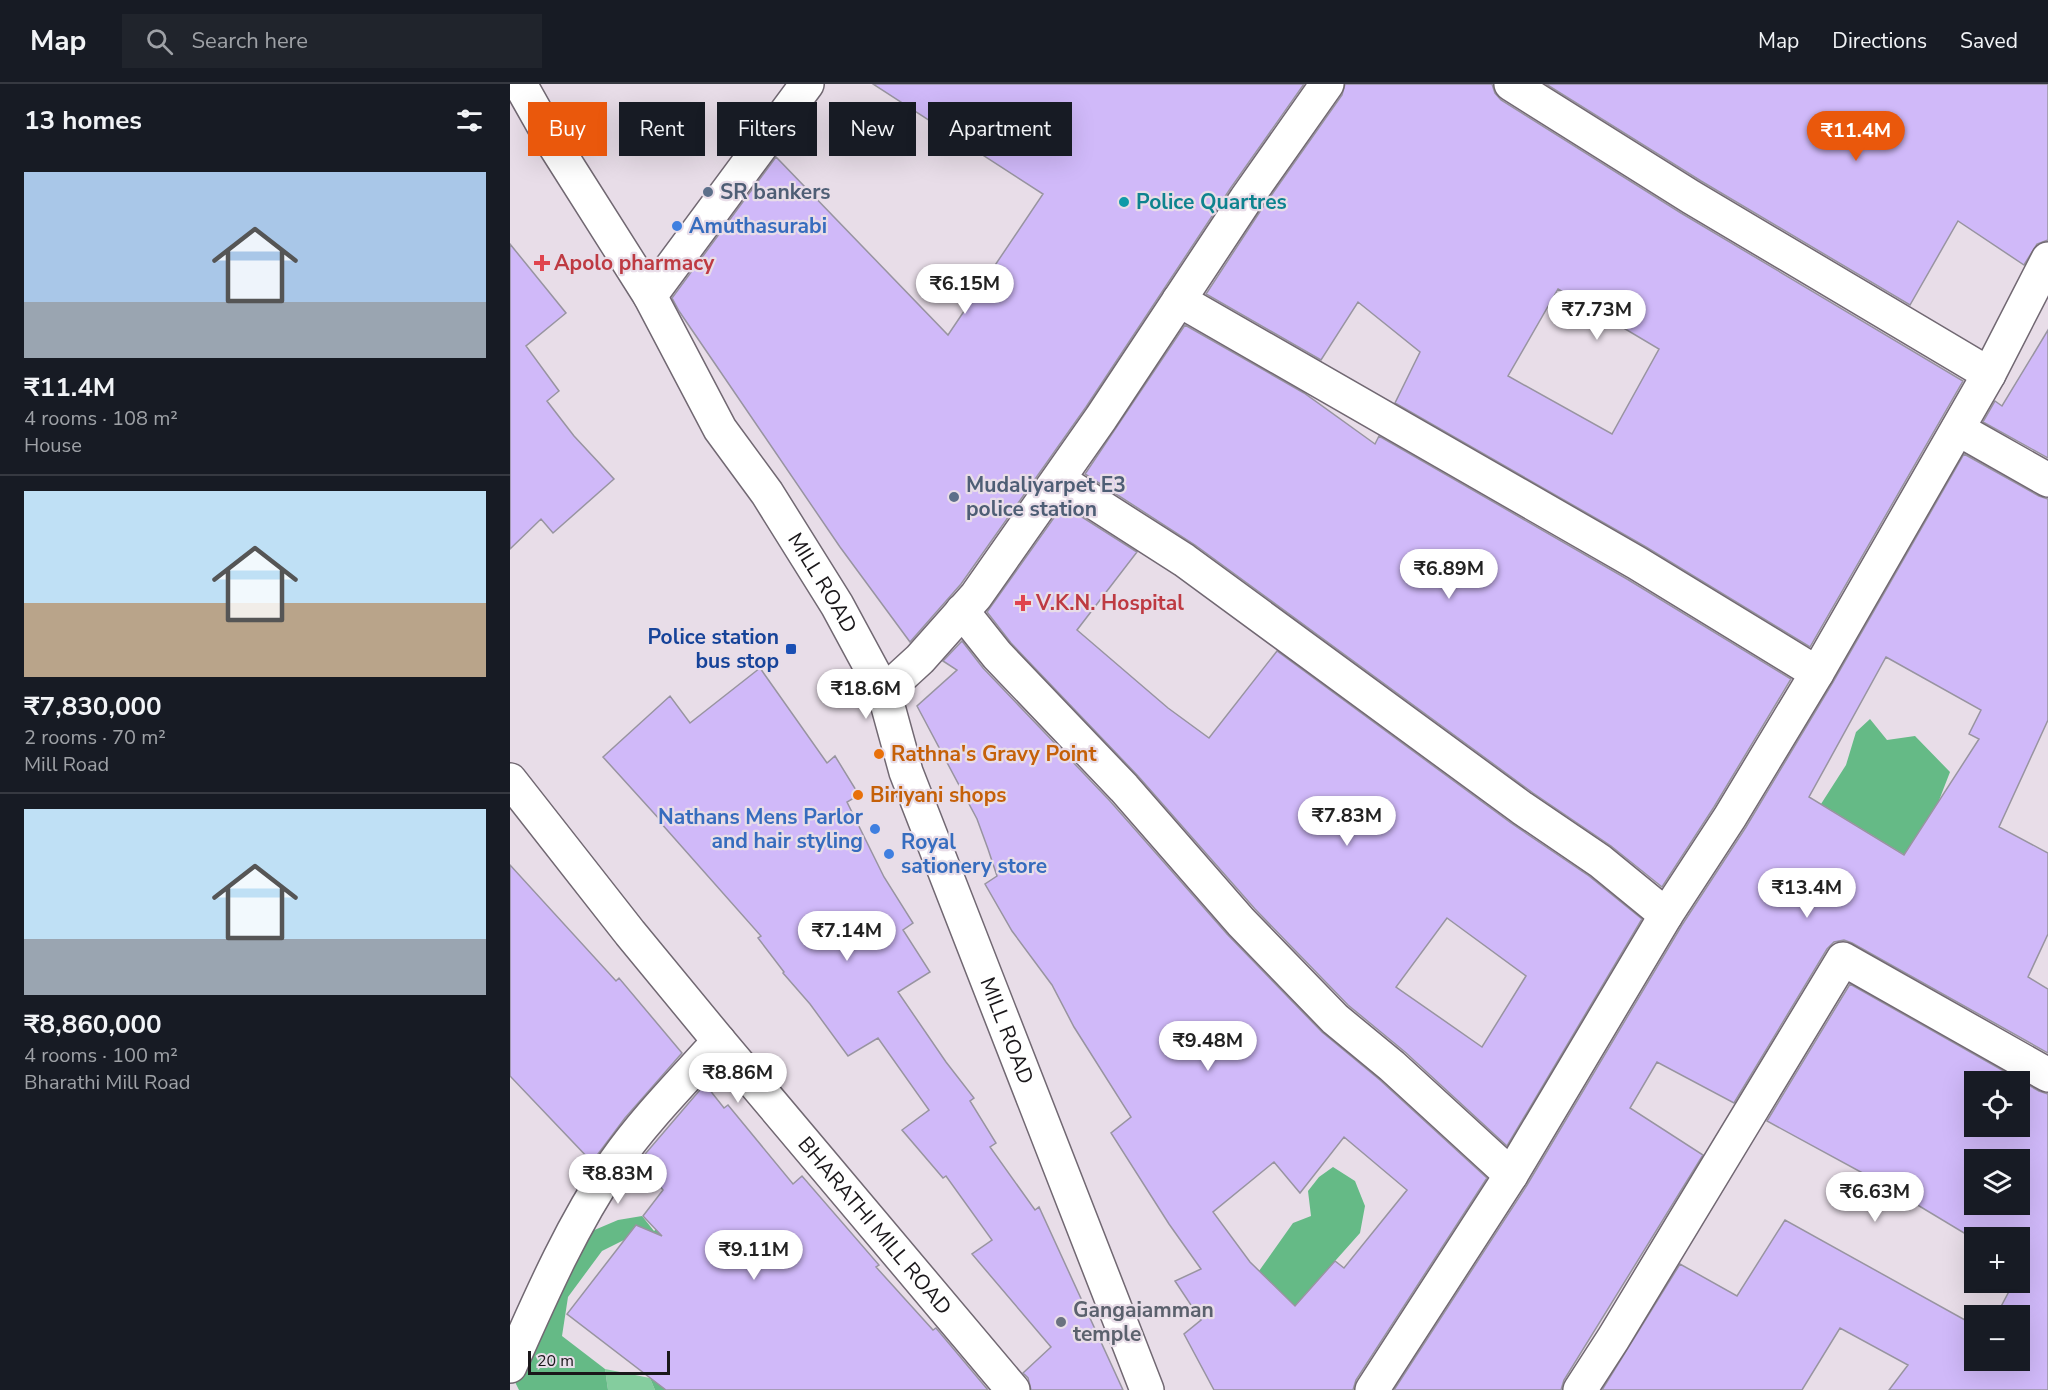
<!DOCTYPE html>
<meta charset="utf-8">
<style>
:root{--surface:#171b24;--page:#20242c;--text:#f1f3f6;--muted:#9ea1a6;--line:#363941;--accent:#ea580c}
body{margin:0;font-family:"Nunito Sans",sans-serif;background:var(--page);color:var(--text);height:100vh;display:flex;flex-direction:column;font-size:22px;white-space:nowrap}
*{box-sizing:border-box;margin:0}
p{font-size:20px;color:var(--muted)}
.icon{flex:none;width:33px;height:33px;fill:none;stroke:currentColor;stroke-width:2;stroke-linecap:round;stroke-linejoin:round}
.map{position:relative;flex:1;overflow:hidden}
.panel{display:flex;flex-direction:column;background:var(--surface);width:510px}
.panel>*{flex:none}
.banner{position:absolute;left:18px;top:18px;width:570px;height:54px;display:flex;gap:12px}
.tools{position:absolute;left:1454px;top:987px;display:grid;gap:12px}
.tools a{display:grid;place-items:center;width:66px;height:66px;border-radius:0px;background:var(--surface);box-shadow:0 6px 24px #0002;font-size:30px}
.scale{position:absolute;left:18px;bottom:15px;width:142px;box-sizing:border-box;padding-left:6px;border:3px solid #1a171a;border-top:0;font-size:16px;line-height:21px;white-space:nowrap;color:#1a171a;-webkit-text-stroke:4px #e8dde8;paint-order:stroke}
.price{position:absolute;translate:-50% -51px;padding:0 14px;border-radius:21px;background:#fff;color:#222;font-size:20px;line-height:39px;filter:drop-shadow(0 2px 3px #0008)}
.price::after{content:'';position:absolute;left:50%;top:36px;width:18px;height:14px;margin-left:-9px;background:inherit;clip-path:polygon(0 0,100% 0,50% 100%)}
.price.active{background:var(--accent);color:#fff}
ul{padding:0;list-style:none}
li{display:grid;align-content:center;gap:12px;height:318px;padding:0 24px}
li+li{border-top:2px solid var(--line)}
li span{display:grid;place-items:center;height:186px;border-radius:0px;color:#555}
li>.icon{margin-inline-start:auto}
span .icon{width:108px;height:108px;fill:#fffc;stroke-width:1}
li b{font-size:26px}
h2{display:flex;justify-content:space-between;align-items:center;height:72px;padding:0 24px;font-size:26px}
.pill{padding:0 21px;border-radius:0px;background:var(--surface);box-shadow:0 6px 24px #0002;font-size:21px;line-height:54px}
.pill.active{background:var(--accent);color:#fff}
header{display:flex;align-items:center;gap:36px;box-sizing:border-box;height:84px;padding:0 30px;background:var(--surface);border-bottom:2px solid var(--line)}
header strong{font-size:28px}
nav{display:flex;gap:33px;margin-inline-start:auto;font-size:21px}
.search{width:420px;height:54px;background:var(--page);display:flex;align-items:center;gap:15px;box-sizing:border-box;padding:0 21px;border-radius:0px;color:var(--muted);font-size:22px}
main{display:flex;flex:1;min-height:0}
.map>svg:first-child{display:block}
.green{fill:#84cd9e}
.forest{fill:#65ba86}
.building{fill:#d0b9f9;stroke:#9894a0;stroke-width:1.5;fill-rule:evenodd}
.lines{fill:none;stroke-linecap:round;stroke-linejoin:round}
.minor-casing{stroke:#716872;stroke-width:36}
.major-casing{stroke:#716872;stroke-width:36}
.minor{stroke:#fff;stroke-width:33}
.major{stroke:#fff;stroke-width:33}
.service-dot{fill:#5c6f8a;stroke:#e8dde8;stroke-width:2}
.culture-dot{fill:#0f9aa8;stroke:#e8dde8;stroke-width:2}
.shop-dot{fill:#3f7fe0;stroke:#e8dde8;stroke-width:2}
.health-dot{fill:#e0444e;stroke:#e8dde8;stroke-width:2}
.transit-dot{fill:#1a4fb4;stroke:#e8dde8;stroke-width:2}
.food-dot{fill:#e8710a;stroke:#e8dde8;stroke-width:2}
.worship-dot{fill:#6b7280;stroke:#e8dde8;stroke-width:2}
.labels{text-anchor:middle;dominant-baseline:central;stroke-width:4.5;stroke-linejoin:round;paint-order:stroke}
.service-label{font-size:21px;font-weight:bold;fill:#4e5e75;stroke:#e8dde8;text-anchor:start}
.culture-label{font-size:21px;font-weight:bold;fill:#0d838f;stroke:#e8dde8;text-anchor:start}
.shop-label{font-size:21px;font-weight:bold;fill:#366cbe;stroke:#e8dde8;text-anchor:start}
.health-label{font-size:21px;font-weight:bold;fill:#be3a42;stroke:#e8dde8;text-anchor:start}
.street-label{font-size:21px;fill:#1a171a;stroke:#e8dde8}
.transit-label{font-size:21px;font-weight:bold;fill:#164399;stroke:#e8dde8;text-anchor:end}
.food-label{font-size:21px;font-weight:bold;fill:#c56008;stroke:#e8dde8;text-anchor:start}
.worship-label{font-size:21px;font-weight:bold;fill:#5b616d;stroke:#e8dde8;text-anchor:start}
</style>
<header>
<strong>Map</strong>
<div class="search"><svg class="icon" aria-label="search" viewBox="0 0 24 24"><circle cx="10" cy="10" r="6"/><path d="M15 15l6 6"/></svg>Search here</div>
<nav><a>Map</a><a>Directions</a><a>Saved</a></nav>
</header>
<main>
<section class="panel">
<h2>13 homes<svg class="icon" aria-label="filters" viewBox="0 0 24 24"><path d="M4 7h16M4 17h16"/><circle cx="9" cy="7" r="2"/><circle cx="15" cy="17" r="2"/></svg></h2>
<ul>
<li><span style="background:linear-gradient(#a9c7e8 70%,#9aa5b1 0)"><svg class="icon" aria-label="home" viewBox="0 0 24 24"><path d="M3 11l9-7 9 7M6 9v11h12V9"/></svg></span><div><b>₹11.4M</b><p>4 rooms · 108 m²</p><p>House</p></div></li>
<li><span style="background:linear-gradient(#bfe0f5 60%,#b9a48a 0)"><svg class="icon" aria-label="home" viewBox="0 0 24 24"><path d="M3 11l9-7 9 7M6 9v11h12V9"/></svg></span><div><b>₹7,830,000</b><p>2 rooms · 70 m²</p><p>Mill Road</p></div></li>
<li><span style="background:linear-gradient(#bfe0f5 70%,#9aa5b1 0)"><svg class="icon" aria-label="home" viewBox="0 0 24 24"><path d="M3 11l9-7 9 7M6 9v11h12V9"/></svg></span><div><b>₹8,860,000</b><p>4 rooms · 100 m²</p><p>Bharathi Mill Road</p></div></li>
</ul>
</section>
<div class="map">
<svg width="1538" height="1306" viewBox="0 0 1538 1306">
<rect width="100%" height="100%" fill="#e8dde8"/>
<!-- green -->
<path class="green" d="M95 1285 140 1294 145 1306H98Z"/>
<!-- forest -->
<path class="forest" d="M1360 635 1377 656 1405 652 1440 688 1428 719 1411 781 1311 720 1336 681 1346 648Z
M823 1083 845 1097 855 1122 850 1149 785 1222 749 1187 783 1139 801 1132 798 1107 809 1093Z
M132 1132 144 1147 161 1133 193 1169 188 1184 244 1248 239 1260 220 1273 199 1271 168 1306H145L140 1294 194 1221 114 1156 92 1167 58 1213 52 1252 95 1285 98 1306H9L3 1294 23 1241 50 1186 75 1150 108 1136Z"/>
<!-- building -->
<path class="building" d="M363 0H794L720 105 576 323 451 500 400 558 330 463 169 227 162 214 266 73 438 251 533 110Z
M835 0H982L985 9 991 16 1171 129 1453 297 1300 563 1136 463 885 319 910 268 848 218 811 276 696 210 751 126 832 11ZM1048 205 1149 265 1102 350 998 292Z
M1036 0H1538V156L1527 160 1514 181 1448 137 1400 221 1191 97Z
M0 160 56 229 16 262 49 307 37 317 64 352 104 395 43 449 31 435 0 465Z
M675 241 794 309 865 360 869 352 1117 495 1281 595 1204 723 1152 803 1101 762 1023 709 685 461 575 390Z
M1538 246V374L1473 338 1485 317 1492 322Z
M1454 370 1529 412 1538 415V636L1489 743 1538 769V850L1518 893 1538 905V969L1342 859 1334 856 1324 858 1317 865 1224 1019 1147 978 1120 1024 1193 1071 1054 1296 1051 1306H884L1017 1101 1172 841 1236 743 1323 598ZM1376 573 1471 626 1459 650 1469 655 1394 771 1299 713Z
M553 421 627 468 567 546 658 624 699 654 767 567 1001 739 1079 792 1132 835 997 1062 895 968 838 921 745 825 628 692 501 559 477 528ZM937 834 1016 892 972 963 886 903Z
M452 557 473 584 600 717 717 850 812 948 870 996 977 1094 846 1296 843 1306H704L674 1250 691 1236 665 1197 691 1185 659 1140 601 1049 621 1033 564 943 542 901 502 847 475 800 487 792 478 765 467 735 407 622 447 586 433 577ZM834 1053 897 1106 834 1184 825 1177 785 1222 740 1178 703 1128 764 1078 790 1109Z
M250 584 317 679 325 672 349 711 337 718 374 793 403 839 393 846 420 888 388 908 436 978 464 1014 460 1017 486 1059 480 1063 525 1126 529 1123 613 1306H521L518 1294 513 1289 541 1263 462 1170 482 1156 436 1092 433 1094 392 1046 419 1026 368 954 338 972 300 920 273 889 274 888 248 854 251 852 150 738 151 737 93 673 160 612 180 639Z
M0 781 106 897 109 894 172 969 115 1034 82 1078 0 992Z
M1340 900 1529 1007 1538 1010V1306H1379L1398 1281 1330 1244 1292 1306H1092L1170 1180 1227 1212 1275 1136 1464 1241V1276H1509V1232H1486L1504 1198H1509V1190L1512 1184 1509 1182V1154L1464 1155 1371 1099 1257 1037ZM1464 998H1509V1042H1464ZM1464 1076H1509V1120H1464Z
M195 1000 214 1024 218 1021 283 1100 292 1092 369 1181 366 1183 423 1246 426 1244 478 1306H156L57 1230 126 1141 152 1152 133 1132 153 1106 130 1076Z"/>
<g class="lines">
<defs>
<g id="minor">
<path d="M1001 0 1181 113 1479 290"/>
<path d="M140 212 297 0"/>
<path d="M669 216 1127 479 1307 589"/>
<path d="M1448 345 1538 396"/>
<path d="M549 396 674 476 1012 724 1090 777 1156 831"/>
<path d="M452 527 487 571 614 704 731 838 825 935 882 982 1001 1091"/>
<path d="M374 608 410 575 466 512 591 334 736 115 817 0"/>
<path id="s1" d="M0 696 120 849 209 957 503 1306"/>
<path d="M0 1282C31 1212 62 1141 105 1078 135 1035 174 996 209 957"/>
<path d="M862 1306 1001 1091 1156 831 1220 733 1307 589 1479 290 1538 175"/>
<path d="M1070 1306 1103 1255 1333 875 1538 991"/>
</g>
<g id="major">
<path id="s2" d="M10 0 45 62 140 212 210 345 257 409 327 521 374 608 396 688 637 1306"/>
</g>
</defs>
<!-- minor casing -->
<use href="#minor" class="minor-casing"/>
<!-- major casing -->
<use href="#major" class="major-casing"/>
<!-- minor -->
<use href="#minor" class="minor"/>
<!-- major -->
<use href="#major" class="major"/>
</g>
<!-- markers -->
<g class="service-dot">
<circle cx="198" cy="108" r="6"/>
<circle cx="444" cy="413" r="6"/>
</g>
<circle class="culture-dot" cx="614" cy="118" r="6"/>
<g class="shop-dot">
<circle cx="167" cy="142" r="6"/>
<circle cx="365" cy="745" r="6"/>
<circle cx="379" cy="770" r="6"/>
</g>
<g class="health-dot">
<path d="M29 170h6v6h6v6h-6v6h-6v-6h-6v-6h6z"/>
<path d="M510 510h6v6h6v6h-6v6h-6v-6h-6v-6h6z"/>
</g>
<rect class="transit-dot" x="275" y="559" width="12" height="12" rx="3"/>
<g class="food-dot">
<circle cx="369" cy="670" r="6"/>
<circle cx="348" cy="711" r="6"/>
</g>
<circle class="worship-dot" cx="551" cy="1238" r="6"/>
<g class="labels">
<!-- service labels -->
<g class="service-label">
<text x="210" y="108">SR bankers</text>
<text x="456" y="401">Mudaliyarpet E3<tspan x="456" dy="24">police station</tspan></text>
</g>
<!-- culture labels -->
<g class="culture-label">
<text x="626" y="118">Police Quartres</text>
</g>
<!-- shop labels -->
<g class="shop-label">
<text x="179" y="142">Amuthasurabi</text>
<text x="353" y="733" text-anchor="end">Nathans Mens Parlor<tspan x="353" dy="24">and hair styling</tspan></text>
<text x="391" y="758">Royal<tspan x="391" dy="24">sationery store</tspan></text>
</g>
<!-- health labels -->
<g class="health-label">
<text x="44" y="179">Apolo pharmacy</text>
<text x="526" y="519">V.K.N. Hospital</text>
</g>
<!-- street labels -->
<g class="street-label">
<text stroke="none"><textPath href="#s2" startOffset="584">MILL ROAD</textPath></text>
<text stroke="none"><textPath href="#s2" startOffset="1070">MILL ROAD</textPath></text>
<text stroke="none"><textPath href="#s1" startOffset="576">BHARATHI MILL ROAD</textPath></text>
</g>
<!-- transit labels -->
<g class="transit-label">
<text x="269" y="553">Police station<tspan x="269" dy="24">bus stop</tspan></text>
</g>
<!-- food labels -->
<g class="food-label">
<text x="381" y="670">Rathna's Gravy Point</text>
<text x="360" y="711">Biriyani shops</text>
</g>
<!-- worship labels -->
<g class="worship-label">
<text x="563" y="1226">Gangaiamman<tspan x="563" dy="24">temple</tspan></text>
</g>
</g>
</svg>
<div class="tools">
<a><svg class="icon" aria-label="locate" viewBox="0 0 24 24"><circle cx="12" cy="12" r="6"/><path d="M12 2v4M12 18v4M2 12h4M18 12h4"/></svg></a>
<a><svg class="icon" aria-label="layers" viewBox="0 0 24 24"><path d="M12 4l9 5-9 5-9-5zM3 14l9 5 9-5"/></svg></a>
<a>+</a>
<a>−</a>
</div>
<div class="scale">20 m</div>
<b class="price active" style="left:1346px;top:78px">₹11.4M</b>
<b class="price" style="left:455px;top:231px">₹6.15M</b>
<b class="price" style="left:1087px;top:257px">₹7.73M</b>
<b class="price" style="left:939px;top:516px">₹6.89M</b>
<b class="price" style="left:356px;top:636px">₹18.6M</b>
<b class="price" style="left:837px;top:763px">₹7.83M</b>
<b class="price" style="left:1297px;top:835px">₹13.4M</b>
<b class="price" style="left:337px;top:878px">₹7.14M</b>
<b class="price" style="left:698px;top:988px">₹9.48M</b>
<b class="price" style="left:228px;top:1020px">₹8.86M</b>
<b class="price" style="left:108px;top:1121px">₹8.83M</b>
<b class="price" style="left:1365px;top:1139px">₹6.63M</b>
<b class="price" style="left:244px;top:1197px">₹9.11M</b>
<div class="banner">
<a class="pill active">Buy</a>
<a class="pill">Rent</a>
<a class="pill">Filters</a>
<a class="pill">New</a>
<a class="pill">Apartment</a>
</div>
</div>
</main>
